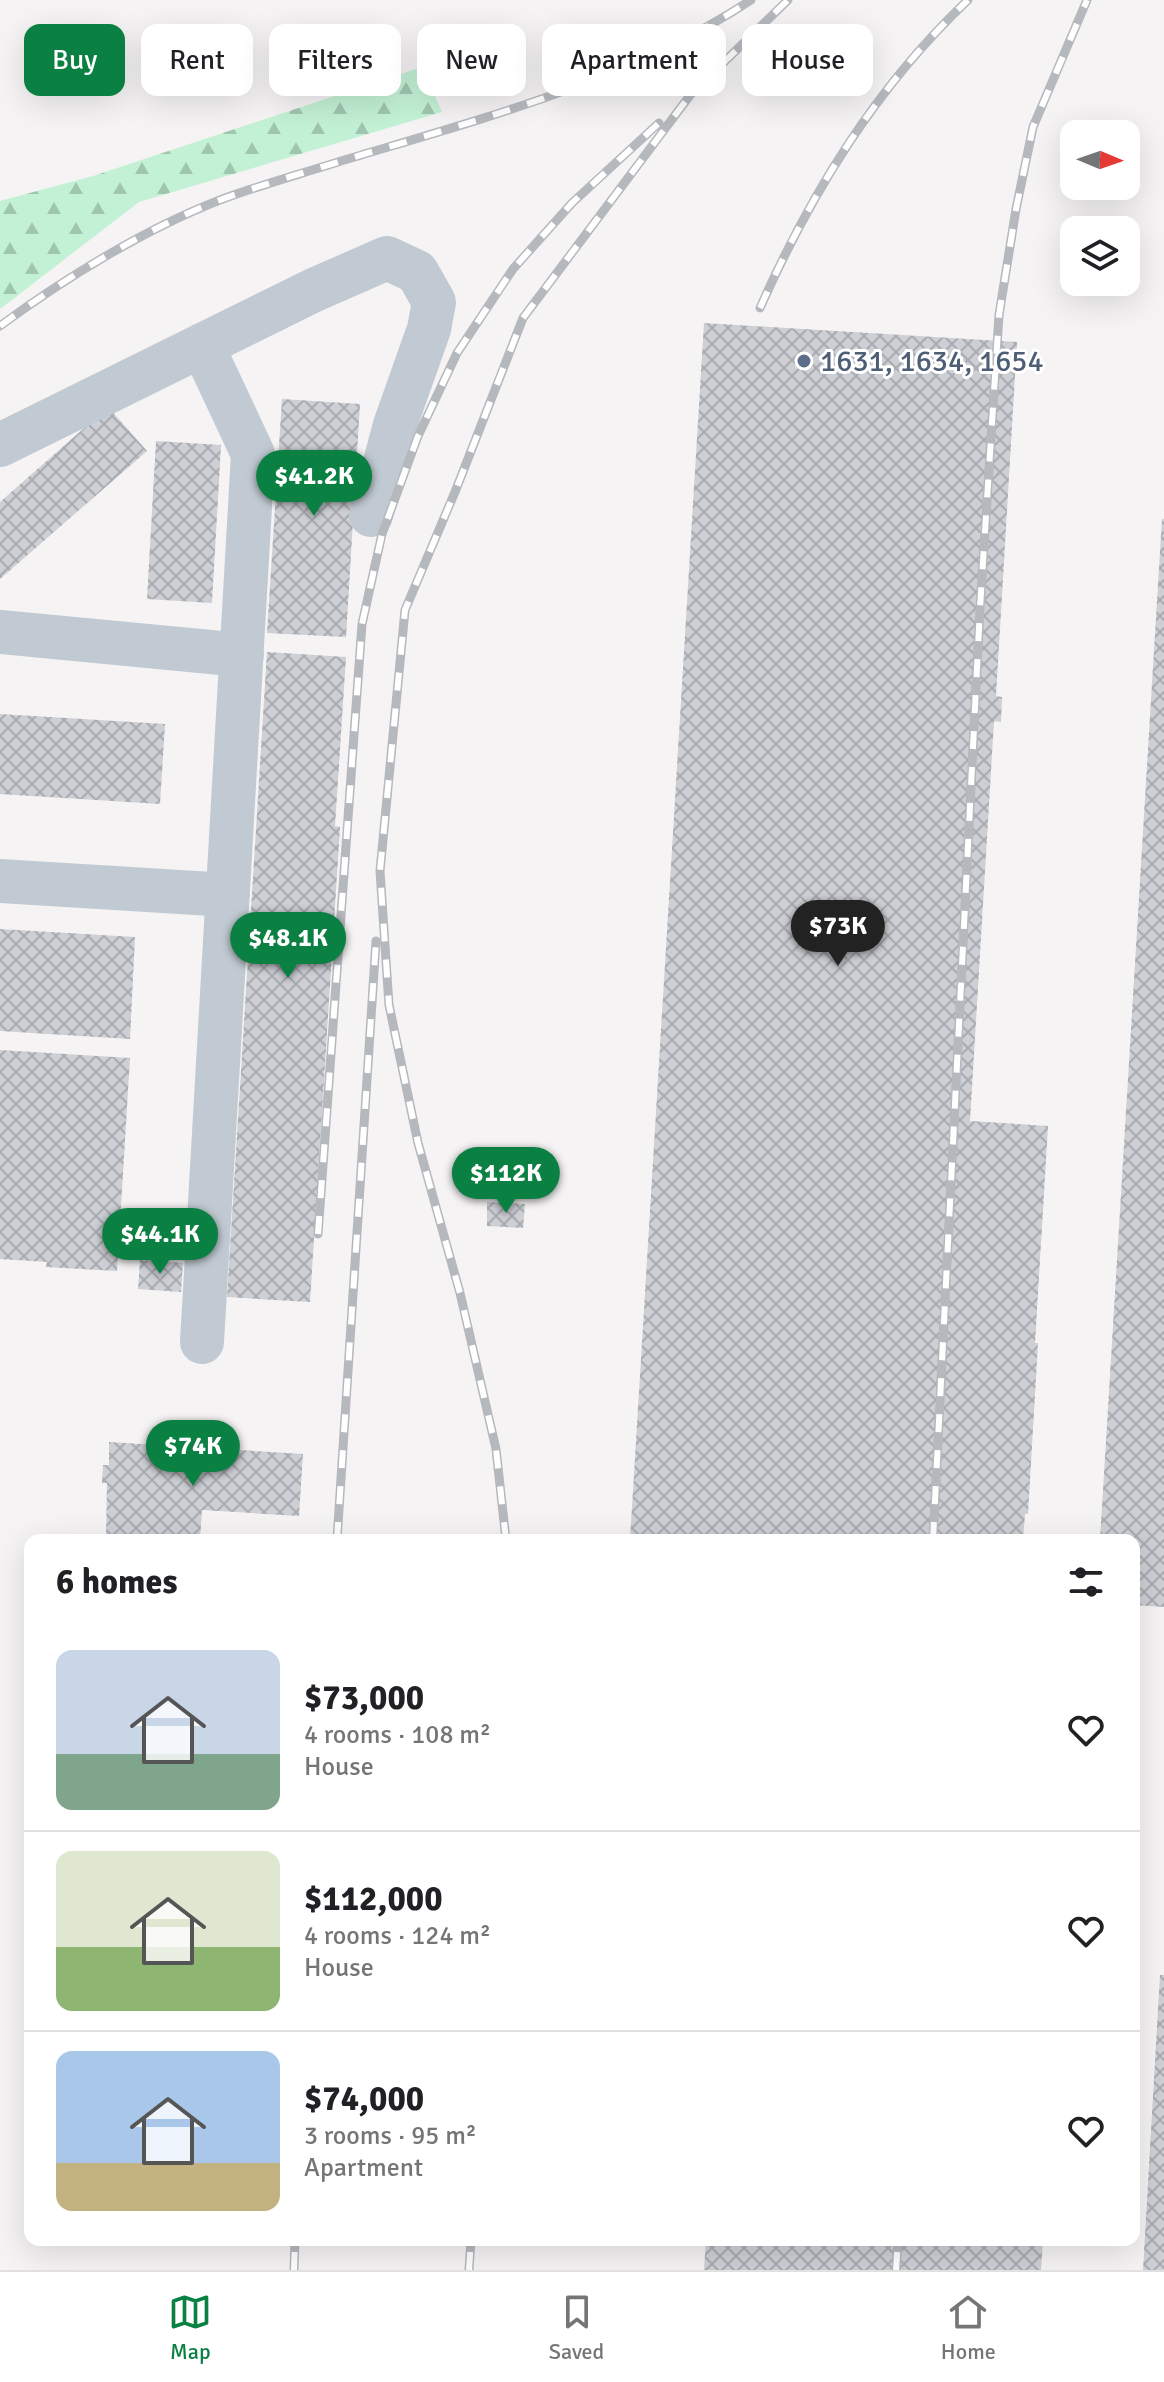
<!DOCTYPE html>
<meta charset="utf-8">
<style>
:root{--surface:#fff;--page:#f2f2f2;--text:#202124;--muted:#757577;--line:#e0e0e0;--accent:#0b8043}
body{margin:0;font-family:Signika,sans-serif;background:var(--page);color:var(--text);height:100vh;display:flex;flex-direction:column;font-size:30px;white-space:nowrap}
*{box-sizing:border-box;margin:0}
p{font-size:26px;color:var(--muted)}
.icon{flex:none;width:44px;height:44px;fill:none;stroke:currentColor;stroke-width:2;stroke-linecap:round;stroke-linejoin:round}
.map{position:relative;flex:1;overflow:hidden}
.panel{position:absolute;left:24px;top:1534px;width:1116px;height:712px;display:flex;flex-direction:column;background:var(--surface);border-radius:16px;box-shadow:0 8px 32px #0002}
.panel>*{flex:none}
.hud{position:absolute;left:24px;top:24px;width:1116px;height:72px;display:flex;gap:16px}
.needle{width:52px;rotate:92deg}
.tools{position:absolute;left:1060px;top:120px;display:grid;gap:16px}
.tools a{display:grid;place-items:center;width:80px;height:80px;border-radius:16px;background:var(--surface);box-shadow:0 8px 32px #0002;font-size:40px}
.price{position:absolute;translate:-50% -68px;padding:0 18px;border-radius:28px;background:var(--accent);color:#fff;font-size:26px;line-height:52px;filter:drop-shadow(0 2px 4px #0008)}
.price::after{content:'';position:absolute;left:50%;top:48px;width:24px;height:18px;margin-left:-12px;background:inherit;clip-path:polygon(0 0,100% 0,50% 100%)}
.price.selected{background:#222;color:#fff}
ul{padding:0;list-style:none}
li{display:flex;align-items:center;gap:24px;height:200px;padding:0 32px}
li+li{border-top:2px solid var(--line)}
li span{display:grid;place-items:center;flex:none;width:224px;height:160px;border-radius:16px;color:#555}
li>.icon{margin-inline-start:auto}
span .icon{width:96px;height:96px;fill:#fffc;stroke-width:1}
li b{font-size:34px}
h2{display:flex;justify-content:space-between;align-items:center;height:96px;padding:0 32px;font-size:34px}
.chip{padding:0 28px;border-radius:16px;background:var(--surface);box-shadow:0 8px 32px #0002;font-size:28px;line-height:72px}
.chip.selected{background:var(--accent);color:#fff}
.dock{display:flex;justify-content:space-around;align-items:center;height:112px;border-top:2px solid var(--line);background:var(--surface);font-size:22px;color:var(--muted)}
.dock a{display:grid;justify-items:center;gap:4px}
.dock .selected{color:var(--accent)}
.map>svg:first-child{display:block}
.forest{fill:url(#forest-firs)}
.building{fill:url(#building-cross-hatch)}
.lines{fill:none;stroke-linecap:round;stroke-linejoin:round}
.minor{stroke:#c1cad2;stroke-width:44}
.rail-casing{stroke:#b5b8bd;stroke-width:9}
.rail{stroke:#fff;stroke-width:6;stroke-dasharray:18;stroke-linecap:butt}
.service-dot{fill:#5c6f8a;stroke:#fff;stroke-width:3}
.labels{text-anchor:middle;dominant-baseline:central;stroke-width:6;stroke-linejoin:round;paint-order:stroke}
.service-label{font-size:30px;fill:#4e5e75;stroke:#fff;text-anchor:start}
</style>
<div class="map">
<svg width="1164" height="2270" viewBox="0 0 1164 2270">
<defs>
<pattern id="forest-firs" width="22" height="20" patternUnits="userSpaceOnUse" patternTransform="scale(2)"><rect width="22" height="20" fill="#c3f1d5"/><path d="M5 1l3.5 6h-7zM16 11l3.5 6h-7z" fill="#a0c6b0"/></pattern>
<pattern id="building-cross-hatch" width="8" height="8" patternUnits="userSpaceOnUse" patternTransform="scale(2)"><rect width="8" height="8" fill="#cdcfd5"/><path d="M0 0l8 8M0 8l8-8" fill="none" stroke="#a8abb0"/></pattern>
</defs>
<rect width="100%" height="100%" fill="#f5f3f3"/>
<!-- forest -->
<path class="forest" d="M422 67 442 112 139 202 0 309V201L93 176Z"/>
<!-- building -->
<path class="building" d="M704 323 1017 342 996 696 1002 697 1001 722 994 721 970 1121 1048 1126 1035 1343H1038L1028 1514H1025L1023 1540H630Z
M282 399 360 404 346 637 267 633Z
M108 407 147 451 0 579V502Z
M156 441 221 445 212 603 147 599Z
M1162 519H1164V1607L1134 1605V1540H1100Z
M267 652 346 657 335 826 340 827 310 1302 227 1297Z
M0 714 165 724 160 804 0 794Z
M0 929 135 937 130 1039 0 1031Z
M0 1050 130 1058 117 1271 46 1267 47 1262 0 1259Z
M487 1202 525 1204 523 1228 487 1226Z
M140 1260 183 1263 181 1292 138 1289Z
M109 1442 303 1454 299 1516 202 1510 200 1540 106 1538 107 1483H102L103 1465H109Z
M1160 1975H1164V2270H1143Z
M706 2240H1043L1041 2270H704Z"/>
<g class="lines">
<!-- minor -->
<path class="minor" d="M0 445 314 290 387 258 417 272 434 302 429 329 395 425 371 515
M0 632 242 655
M0 881 228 895
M202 1342 253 454 202 345"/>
<defs>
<path id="rail" d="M760 308C811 193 876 87 968 0
M0 326C65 278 145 229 220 200 260 185 301 174 341 161 481 119 628 81 751 0
M318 1234 362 624 382 534 418 436 457 353 513 269 572 203 659 123
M337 1540 376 941
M506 1540 496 1449 460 1293 418 1143 389 1005 380 871 405 610 455 492 523 318 691 94 788 0
M933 1540 980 608 999 315 1016 209 1033 127 1087 0
M294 2270 295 2240
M469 2270 471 2240
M896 2270 898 2240"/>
</defs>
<!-- rail casing -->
<use href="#rail" class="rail-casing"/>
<!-- rail -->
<use href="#rail" class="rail"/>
</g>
<!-- markers -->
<circle class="service-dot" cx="804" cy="361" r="8"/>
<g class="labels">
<!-- service labels -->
<g class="service-label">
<text x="820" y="361">1631, 1634, 1654</text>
</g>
</g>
</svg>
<div class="tools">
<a><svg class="needle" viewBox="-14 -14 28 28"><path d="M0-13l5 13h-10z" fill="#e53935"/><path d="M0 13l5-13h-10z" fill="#757577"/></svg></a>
<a><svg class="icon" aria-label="layers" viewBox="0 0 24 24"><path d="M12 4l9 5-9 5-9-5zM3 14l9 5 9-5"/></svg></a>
</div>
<b class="price" style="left:314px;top:518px">$41.2K</b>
<b class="price selected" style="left:838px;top:968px">$73K</b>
<b class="price" style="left:288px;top:980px">$48.1K</b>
<b class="price" style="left:506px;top:1215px">$112K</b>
<b class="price" style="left:160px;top:1276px">$44.1K</b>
<b class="price" style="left:193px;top:1488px">$74K</b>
<div class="hud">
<a class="chip selected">Buy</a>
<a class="chip">Rent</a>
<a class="chip">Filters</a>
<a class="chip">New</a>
<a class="chip">Apartment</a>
<a class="chip">House</a>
</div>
<section class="panel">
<h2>6 homes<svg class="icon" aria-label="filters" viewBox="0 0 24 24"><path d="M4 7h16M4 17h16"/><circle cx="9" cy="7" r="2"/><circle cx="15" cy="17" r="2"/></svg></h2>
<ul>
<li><span style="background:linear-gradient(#c9d6e8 65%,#7fa58c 0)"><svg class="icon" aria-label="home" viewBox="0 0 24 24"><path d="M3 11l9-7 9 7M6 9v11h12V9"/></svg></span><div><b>$73,000</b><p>4 rooms · 108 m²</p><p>House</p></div><svg class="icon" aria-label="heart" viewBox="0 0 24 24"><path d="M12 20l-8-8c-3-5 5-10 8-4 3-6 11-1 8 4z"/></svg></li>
<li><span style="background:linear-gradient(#dfe7d0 60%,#8fb573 0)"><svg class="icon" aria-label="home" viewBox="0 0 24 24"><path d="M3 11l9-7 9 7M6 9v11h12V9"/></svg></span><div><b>$112,000</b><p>4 rooms · 124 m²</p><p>House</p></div><svg class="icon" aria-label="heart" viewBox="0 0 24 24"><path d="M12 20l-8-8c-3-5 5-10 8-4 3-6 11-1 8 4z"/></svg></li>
<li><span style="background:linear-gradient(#a9c7e8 70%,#c2b280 0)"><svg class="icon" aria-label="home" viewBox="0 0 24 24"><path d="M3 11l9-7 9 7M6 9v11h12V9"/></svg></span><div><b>$74,000</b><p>3 rooms · 95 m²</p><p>Apartment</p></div><svg class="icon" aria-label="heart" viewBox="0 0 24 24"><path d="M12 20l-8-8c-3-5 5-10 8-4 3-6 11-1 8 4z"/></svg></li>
</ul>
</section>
</div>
<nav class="dock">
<a class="selected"><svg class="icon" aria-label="map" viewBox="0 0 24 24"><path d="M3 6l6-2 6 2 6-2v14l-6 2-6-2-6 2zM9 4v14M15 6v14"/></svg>Map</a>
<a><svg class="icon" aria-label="saved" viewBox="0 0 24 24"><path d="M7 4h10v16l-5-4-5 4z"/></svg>Saved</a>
<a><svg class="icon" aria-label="home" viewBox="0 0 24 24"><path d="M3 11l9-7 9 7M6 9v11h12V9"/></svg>Home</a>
</nav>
